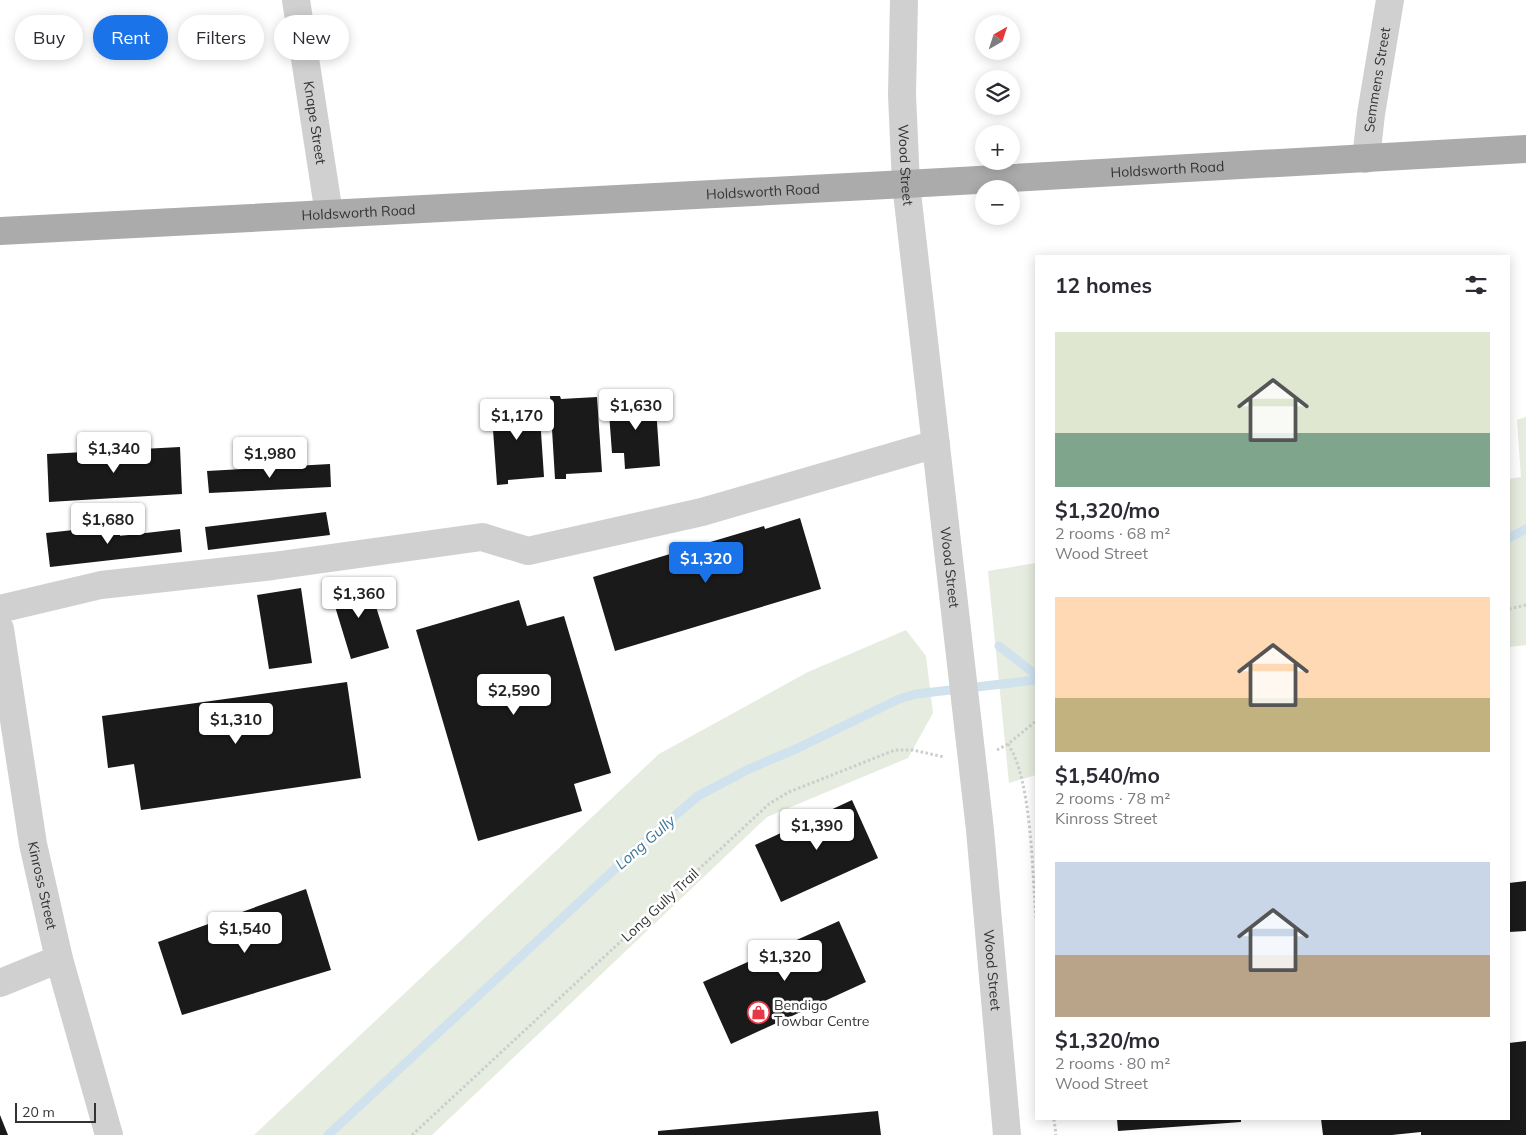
<!DOCTYPE html>
<meta charset="utf-8">
<style>
:root{--surface:#fff;--page:#f7f7f7;--text:#2b2b33;--muted:#7c7c81;--accent:#1a73e8}
body{margin:0;font-family:Mulish,sans-serif;background:var(--page);color:var(--text);height:100vh;display:flex;flex-direction:column;font-size:19px;white-space:nowrap}
*{box-sizing:border-box;margin:0}
p{font-size:16px;color:var(--muted)}
.icon{flex:none;width:28px;height:28px;fill:none;stroke:currentColor;stroke-width:2;stroke-linecap:round;stroke-linejoin:round}
.map{position:relative;flex:1;overflow:hidden}
.drawer{position:absolute;left:1035px;top:255px;width:475px;height:865px;display:flex;flex-direction:column;background:var(--surface);border-radius:0px;box-shadow:0 2px 12px #0003}
.drawer>*{flex:none}
.banner{position:absolute;left:15px;top:15px;width:475px;height:45px;display:flex;gap:10px}
.needle{width:32px;rotate:39deg}
.buttons{position:absolute;left:975px;top:15px;display:grid;gap:10px}
.buttons a{display:grid;place-items:center;width:45px;height:45px;border-radius:50%;background:var(--surface);box-shadow:0 2px 12px #0003;font-size:25px}
.scale{position:absolute;left:15px;bottom:12px;width:81px;box-sizing:border-box;padding-left:5px;border:2px solid #333;border-top:0;font-size:14px;line-height:18px;white-space:nowrap;color:#333;-webkit-text-stroke:4px #fff;paint-order:stroke}
.price{position:absolute;translate:-50% -42px;padding:0 11px;border-radius:5px;background:#fff;color:#222;font-size:16px;line-height:32px;filter:drop-shadow(0 1px 2px #0008)}
.price::after{content:'';position:absolute;left:50%;top:30px;width:15px;height:11px;margin-left:-8px;background:inherit;clip-path:polygon(0 0,100% 0,50% 100%)}
.price.on{background:var(--accent);color:#fff}
ul{padding:0;list-style:none}
li{display:grid;align-content:center;gap:10px;height:265px;padding:0 20px}
li span{display:grid;place-items:center;height:155px;border-radius:0px;color:#555}
li>.icon{margin-inline-start:auto}
span .icon{width:90px;height:90px;fill:#fffc;stroke-width:1}
li b{font-size:21px}
h2{display:flex;justify-content:space-between;align-items:center;height:60px;padding:0 20px;font-size:21px}
.chip{padding:0 18px;border-radius:22px;background:var(--surface);box-shadow:0 2px 12px #0003;font-size:18px;line-height:45px}
.chip.on{background:var(--accent);color:#fff}
.map>svg:first-child{display:block}
.green{fill:#e6ecdf}
.lines{fill:none;stroke-linecap:round;stroke-linejoin:round}
.stream{stroke:#cfe2ee;stroke-width:9}
.building{fill:#1a1a1a}
.path{stroke:#cdcdcd;stroke-width:3;stroke-dasharray:2.5 2.5;stroke-linecap:butt}
.minor{stroke:#d0d0d0;stroke-width:28}
.major{stroke:#ababab;stroke-width:28}
.labels{text-anchor:middle;dominant-baseline:central;stroke-width:5;stroke-linejoin:round;paint-order:stroke}
.street-label{font-size:14px;fill:#333;stroke:#fff}
.poi-label{font-size:14px;fill:#333;stroke:#fff;text-anchor:start}
.water-label{font-size:15px;font-style:italic;fill:#3f7597;stroke:#fff}
</style>
<div class="map">
<svg width="1526" height="1135" viewBox="0 0 1526 1135">
<rect width="100%" height="100%" fill="#fff"/>
<!-- green -->
<path class="green" d="M1526 417V645L1509 647V479L1521 477 1517 420Z
M1036 563V775L1009 783 988 571Z
M906 630 926 656 933 713 908 758 767 817 432 1135H254L659 754 808 672Z"/>
<g class="lines">
<!-- stream -->
<path class="stream" d="M1509 538 1526 529
M999 646 1036 675
M328 1135 643 843 698 796 749 769 798 748 899 699 916 694 1036 680"/>
</g>
<!-- building -->
<path class="building" d="M655 393 660 466 625 469 624 453H612L609 413 620 412 619 396Z
M550 396H560L561 399 597 397 602 472 566 474V479H555Z
M502 401 503 405 539 402 544 477 508 480V484L497 485 491 402Z
M180 447 182 494 49 502 47 454Z
M330 464 331 487 209 493 207 471Z
M326 512 330 535 208 550 205 527Z
M800 518 821 589 615 651 593 577 764 526 765 529Z
M119 525 120 536 180 529 182 552 50 567 46 533Z
M367 578 389 648 351 659 330 590Z
M301 588 312 663 269 669 257 595Z
M519 600 527 626 564 616 611 773 574 784 582 811 478 841 416 630Z
M347 682 361 778 141 810 134 764 108 768 102 716Z
M852 800 878 858 781 902 755 845Z
M1526 881V931L1509 932V883Z
M306 889 331 970 182 1015 158 942Z
M839 921 866 982 731 1044 703 982Z
M1526 1041V1135H1421V1132L1392 1135H1323L1321 1119H1509V1043Z
M878 1111 881 1135H658V1131Z
M0 1115 8 1135H0Z
M1117 1119H1241V1122L1118 1131Z"/>
<g class="lines">
<!-- path -->
<path class="path" d="M1509 609 1526 605
M1008 744C1032 780 1032 872 1036 918
M997 750 1008 744 1036 721
M1054 1119 1056 1135
M412 1135 769 804 789 792 895 750H913L944 757"/>
<!-- minor -->
<g class="minor">
<path id="s1" d="M296 0 329 214"/>
<path id="s2" d="M904 0 902 95 906 184 980 830 1007 1135"/>
<path id="s3" d="M1366 159 1371 114 1390 0"/>
<path d="M0 609 101 585 273 566 482 537 528 551 702 512 936 444"/>
<path id="s4" d="M0 629 33 844 59 959 109 1135"/>
<path d="M0 983 59 959"/>
</g>
<!-- major -->
<path class="major" id="s5" d="M0 231 906 184 1526 149"/>
</g>
<!-- icons -->
<defs>
<symbol id="shop-ring" viewBox="-11 -11 22 22"><circle r="9.5" fill="#fff" stroke="#e63946" stroke-width="1.5"/><path d="M-5-2.5h2.3a2.7 3.5 0 0 1 5.4 0H5L5.5 6h-11ZM-1.5-2.5h3a1.5 2.3 0 0 0-3 0Z" fill="#e63946"/></symbol>
</defs>
<g fill-rule="evenodd">
<use href="#shop-ring" x="746" y="1000" width="25" height="25"/>
</g>
<g class="labels">
<!-- street labels -->
<g class="street-label">
<text stroke="none"><textPath href="#s3" startOffset="80">Semmens Street</textPath></text>
<text stroke="none"><textPath href="#s1" startOffset="124">Knape Street</textPath></text>
<text stroke="none"><textPath href="#s2" startOffset="165">Wood Street</textPath></text>
<text stroke="none"><textPath href="#s5" startOffset="1169">Holdsworth Road</textPath></text>
<text stroke="none"><textPath href="#s5" startOffset="764">Holdsworth Road</textPath></text>
<text stroke="none"><textPath href="#s5" startOffset="359">Holdsworth Road</textPath></text>
<text stroke="none"><textPath href="#s2" startOffset="570">Wood Street</textPath></text>
<text stroke="none"><textPath href="#s4" startOffset="260">Kinross Street</textPath></text>
<text transform="translate(660 905) rotate(-43)">Long Gully Trail</text>
<text stroke="none"><textPath href="#s2" startOffset="975">Wood Street</textPath></text>
</g>
<!-- poi labels -->
<g class="poi-label">
<text x="774" y="1005">Bendigo<tspan x="774" dy="16">Towbar Centre</tspan></text>
</g>
<!-- water labels -->
<g class="water-label">
<text transform="translate(645 842) rotate(-41)">Long Gully</text>
</g>
</g>
</svg>
<div class="buttons">
<a><svg class="needle" viewBox="-14 -14 28 28"><path d="M0-13l5 13h-10z" fill="#e53935"/><path d="M0 13l5-13h-10z" fill="#7c7c81"/></svg></a>
<a><svg class="icon" aria-label="layers" viewBox="0 0 24 24"><path d="M12 4l9 5-9 5-9-5zM3 14l9 5 9-5"/></svg></a>
<a>+</a>
<a>−</a>
</div>
<div class="scale">20 m</div>
<b class="price" style="left:636px;top:431px">$1,630</b>
<b class="price" style="left:517px;top:441px">$1,170</b>
<b class="price" style="left:114px;top:474px">$1,340</b>
<b class="price" style="left:270px;top:479px">$1,980</b>
<b class="price" style="left:108px;top:545px">$1,680</b>
<b class="price on" style="left:706px;top:584px">$1,320</b>
<b class="price" style="left:359px;top:619px">$1,360</b>
<b class="price" style="left:514px;top:716px">$2,590</b>
<b class="price" style="left:236px;top:745px">$1,310</b>
<b class="price" style="left:817px;top:851px">$1,390</b>
<b class="price" style="left:245px;top:954px">$1,540</b>
<b class="price" style="left:785px;top:982px">$1,320</b>
<div class="banner">
<a class="chip">Buy</a>
<a class="chip on">Rent</a>
<a class="chip">Filters</a>
<a class="chip">New</a>
</div>
<section class="drawer">
<h2>12 homes<svg class="icon" aria-label="filters" viewBox="0 0 24 24"><path d="M4 7h16M4 17h16"/><circle cx="9" cy="7" r="2"/><circle cx="15" cy="17" r="2"/></svg></h2>
<ul>
<li><span style="background:linear-gradient(#dfe7d0 65%,#7fa58c 0)"><svg class="icon" aria-label="home" viewBox="0 0 24 24"><path d="M3 11l9-7 9 7M6 9v11h12V9"/></svg></span><div><b>$1,320/mo</b><p>2 rooms · 68 m²</p><p>Wood Street</p></div></li>
<li><span style="background:linear-gradient(#ffd9b3 65%,#c2b280 0)"><svg class="icon" aria-label="home" viewBox="0 0 24 24"><path d="M3 11l9-7 9 7M6 9v11h12V9"/></svg></span><div><b>$1,540/mo</b><p>2 rooms · 78 m²</p><p>Kinross Street</p></div></li>
<li><span style="background:linear-gradient(#c9d6e8 60%,#b9a48a 0)"><svg class="icon" aria-label="home" viewBox="0 0 24 24"><path d="M3 11l9-7 9 7M6 9v11h12V9"/></svg></span><div><b>$1,320/mo</b><p>2 rooms · 80 m²</p><p>Wood Street</p></div></li>
</ul>
</section>
</div>
